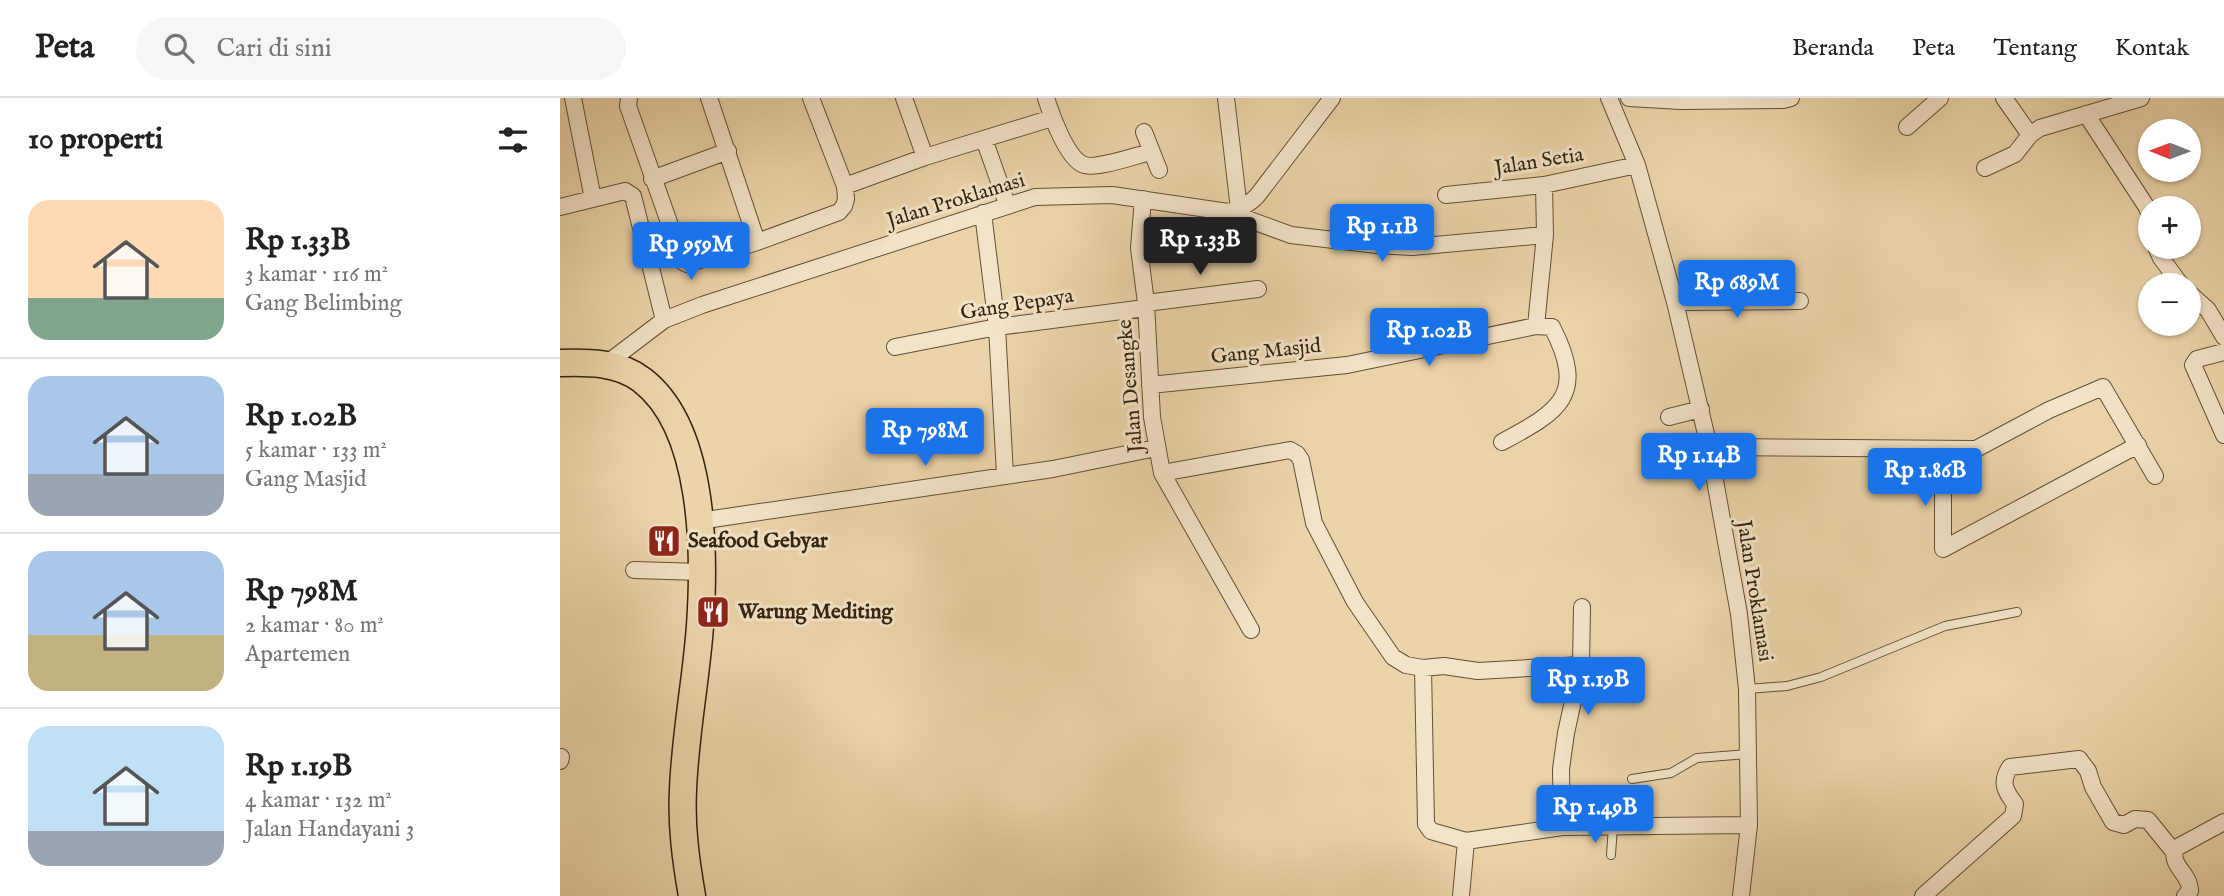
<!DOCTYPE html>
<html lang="id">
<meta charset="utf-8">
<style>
:root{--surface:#fff;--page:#f6f6f6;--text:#222;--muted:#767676;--line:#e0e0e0;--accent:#1a73e8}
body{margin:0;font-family:"IM FELL English",serif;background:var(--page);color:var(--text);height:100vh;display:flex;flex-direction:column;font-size:26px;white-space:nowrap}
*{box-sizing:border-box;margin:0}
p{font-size:23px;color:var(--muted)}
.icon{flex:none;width:38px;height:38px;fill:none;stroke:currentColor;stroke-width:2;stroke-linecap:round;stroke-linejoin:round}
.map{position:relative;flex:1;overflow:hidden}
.details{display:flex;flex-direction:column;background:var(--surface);width:560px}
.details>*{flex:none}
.needle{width:46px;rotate:271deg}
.controls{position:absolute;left:1578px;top:21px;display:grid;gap:14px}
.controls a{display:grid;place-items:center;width:63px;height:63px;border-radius:50%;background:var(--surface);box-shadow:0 2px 5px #0004;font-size:35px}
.price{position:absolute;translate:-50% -60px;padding:0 16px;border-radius:7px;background:var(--accent);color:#fff;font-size:23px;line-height:46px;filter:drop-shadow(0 2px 4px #0008)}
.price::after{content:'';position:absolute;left:50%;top:42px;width:21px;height:16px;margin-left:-10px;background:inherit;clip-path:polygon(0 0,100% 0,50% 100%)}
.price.current{background:#222;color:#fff}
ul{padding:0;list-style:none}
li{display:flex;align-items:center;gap:21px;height:175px;padding:0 28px}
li+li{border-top:2px solid var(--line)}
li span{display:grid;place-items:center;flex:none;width:196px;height:140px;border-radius:21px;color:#555}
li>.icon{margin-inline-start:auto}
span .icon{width:84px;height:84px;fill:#fffc;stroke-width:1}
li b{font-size:30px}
h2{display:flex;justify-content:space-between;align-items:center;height:84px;padding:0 28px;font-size:30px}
header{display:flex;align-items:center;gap:42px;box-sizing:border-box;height:98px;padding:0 35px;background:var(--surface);border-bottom:2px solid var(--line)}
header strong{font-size:33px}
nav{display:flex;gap:38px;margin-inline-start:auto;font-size:24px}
.search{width:490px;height:63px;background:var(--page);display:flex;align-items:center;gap:18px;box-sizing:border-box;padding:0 24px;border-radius:38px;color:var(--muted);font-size:26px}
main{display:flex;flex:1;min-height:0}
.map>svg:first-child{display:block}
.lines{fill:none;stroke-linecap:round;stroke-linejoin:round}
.service-casing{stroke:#615036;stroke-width:10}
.minor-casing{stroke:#615036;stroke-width:18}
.trunk-casing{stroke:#33240f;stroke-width:29}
.service{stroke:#f3e3c8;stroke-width:8}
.minor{stroke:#f3e3c8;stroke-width:16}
.trunk{stroke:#ecd4aa;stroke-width:26}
.labels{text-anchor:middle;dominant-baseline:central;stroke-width:6;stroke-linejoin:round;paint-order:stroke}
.street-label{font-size:21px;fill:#33240f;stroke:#f3e3c8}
.poi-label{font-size:21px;font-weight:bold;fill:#33240f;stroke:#f3e3c8;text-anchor:start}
</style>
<header>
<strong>Peta</strong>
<div class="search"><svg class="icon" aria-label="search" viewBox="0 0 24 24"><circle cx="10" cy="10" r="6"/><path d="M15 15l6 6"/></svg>Cari di sini</div>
<nav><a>Beranda</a><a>Peta</a><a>Tentang</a><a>Kontak</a></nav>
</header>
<main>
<section class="details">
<h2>10 properti<svg class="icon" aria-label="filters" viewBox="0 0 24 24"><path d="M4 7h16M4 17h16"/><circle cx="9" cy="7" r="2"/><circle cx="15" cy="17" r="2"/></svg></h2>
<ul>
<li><span style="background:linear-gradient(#ffd9b3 70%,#7fa58c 0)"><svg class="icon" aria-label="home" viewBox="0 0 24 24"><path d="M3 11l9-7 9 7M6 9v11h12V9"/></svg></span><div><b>Rp 1.33B</b><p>3 kamar · 116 m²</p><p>Gang Belimbing</p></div></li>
<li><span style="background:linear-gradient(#a9c7e8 70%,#9aa5b1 0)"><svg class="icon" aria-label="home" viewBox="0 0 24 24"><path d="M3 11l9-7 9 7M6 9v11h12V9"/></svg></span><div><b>Rp 1.02B</b><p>5 kamar · 133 m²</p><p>Gang Masjid</p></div></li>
<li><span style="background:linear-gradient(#a9c7e8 60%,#c2b280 0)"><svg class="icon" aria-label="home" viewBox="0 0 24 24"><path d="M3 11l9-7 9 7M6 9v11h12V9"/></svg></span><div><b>Rp 798M</b><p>2 kamar · 80 m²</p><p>Apartemen</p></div></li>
<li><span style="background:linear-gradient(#bfe0f5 75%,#9aa5b1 0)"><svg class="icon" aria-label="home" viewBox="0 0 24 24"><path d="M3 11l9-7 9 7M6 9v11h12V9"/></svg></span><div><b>Rp 1.19B</b><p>4 kamar · 132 m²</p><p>Jalan Handayani 3</p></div></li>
</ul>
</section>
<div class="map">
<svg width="1664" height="798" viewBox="0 0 1664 798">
<rect width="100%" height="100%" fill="#ecd4aa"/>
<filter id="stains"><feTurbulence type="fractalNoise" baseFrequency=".00286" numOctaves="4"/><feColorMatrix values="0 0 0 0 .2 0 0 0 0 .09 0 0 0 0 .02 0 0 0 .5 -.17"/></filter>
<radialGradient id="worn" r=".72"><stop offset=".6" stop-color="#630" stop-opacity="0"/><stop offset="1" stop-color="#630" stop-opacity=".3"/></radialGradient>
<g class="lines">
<defs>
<path id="service" d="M1187 591 1227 588 1261 579 1385 528 1457 514
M1072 681 1111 675 1137 660 1188 656
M1051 757 1053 728"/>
<path id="minor" d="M13 0 33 101
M69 0 68 8 123 164 127 166 197 144 279 114 284 108 286 101 285 88 251 0
M149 0 197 144
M344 0 365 59
M486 0C491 16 506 58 522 66 534 73 576 57 591 54
M666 0 679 111
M1049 0 1077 67 1115 204 1149 349 1179 516 1187 591 1189 727 1181 798
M1069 0 1121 3 1223 2 1231 0
M1444 0 1470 37 1480 30 1581 0
M1526 16 1586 108 1591 119
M1347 29 1380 0
M584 34 599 72
M424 41 447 106
M1425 70 1455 56 1470 37
M92 81 168 53
M285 88 365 59 492 20
M886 97 984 87 1077 67
M583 101 579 150 586 205 592 319 602 375 691 532
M0 109 65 93 73 98 104 222
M668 114 731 137 817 147 852 149 985 137
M423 115 437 229 445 377
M1596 149 1601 160 1621 187
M1629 195 1648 212 1664 239
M1115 204 1240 203
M586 205 698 191
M335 249 437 229 585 210
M1664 254 1637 261 1633 267 1664 337
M46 266 104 222 142 207 475 99 552 97 668 114C680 111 689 107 697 98L772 0
M590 287 787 267 976 228 985 137 984 87
M1109 319 1141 311
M942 344C1000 313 1027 297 992 229L976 228
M1149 349 1416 351 1489 312 1543 289 1595 378
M1383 369V451L1578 347
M602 375 730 352 737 356 741 362 754 425 795 504 833 559 846 567 863 570 884 568 918 573 1021 567
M139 423 493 371 596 350
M74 472 141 474
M863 570 866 726 871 733 906 743
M0 663 1 659
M1002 729 1001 671 1006 635 1021 567 1022 509
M901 798 906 743 1002 729 1189 727
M1363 798 1453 718 1455 706C1445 693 1440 684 1450 669L1519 661 1528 673 1533 689 1553 724 1564 727 1575 721 1588 722 1614 754
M1625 798 1630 793C1631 776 1608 767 1616 750L1664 724"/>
<path id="trunk" d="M0 265C27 264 59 264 82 282 145 330 145 456 140 528 136 583 125 637 123 692 121 728 126 763 132 798"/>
</defs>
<!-- service casing -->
<use href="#service" class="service-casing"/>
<!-- minor casing -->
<use href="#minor" class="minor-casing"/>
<!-- trunk casing -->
<use href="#trunk" class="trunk-casing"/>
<!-- service -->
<use href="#service" class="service"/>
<!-- minor -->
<use href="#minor" class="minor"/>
<!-- trunk -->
<use href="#trunk" class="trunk"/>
</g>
<!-- icons -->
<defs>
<symbol id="restaurant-square" viewBox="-11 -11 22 22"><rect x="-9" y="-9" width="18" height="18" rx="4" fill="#8f2418" stroke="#f3e3c8"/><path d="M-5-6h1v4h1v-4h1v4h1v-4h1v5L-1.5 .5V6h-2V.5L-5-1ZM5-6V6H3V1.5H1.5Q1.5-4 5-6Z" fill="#fff"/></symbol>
</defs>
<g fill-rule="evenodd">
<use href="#restaurant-square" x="85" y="424" width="38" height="38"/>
<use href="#restaurant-square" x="134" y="495" width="38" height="38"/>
</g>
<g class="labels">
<!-- street labels -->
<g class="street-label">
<text transform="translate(979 64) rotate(-9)">Jalan Setia</text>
<text transform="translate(396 103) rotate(-17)">Jalan Proklamasi</text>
<text transform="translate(457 207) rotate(-9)">Gang Pepaya</text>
<text transform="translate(706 254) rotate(-6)">Gang Masjid</text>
<text transform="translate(571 288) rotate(-95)">Jalan Desangke</text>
<text transform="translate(1194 493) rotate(81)">Jalan Proklamasi</text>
</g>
<!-- poi labels -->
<g class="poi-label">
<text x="128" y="443">Seafood Gebyar</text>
<text x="178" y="514">Warung Mediting</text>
</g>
</g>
<rect width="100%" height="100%" filter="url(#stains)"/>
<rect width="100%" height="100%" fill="url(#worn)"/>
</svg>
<div class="controls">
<a><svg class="needle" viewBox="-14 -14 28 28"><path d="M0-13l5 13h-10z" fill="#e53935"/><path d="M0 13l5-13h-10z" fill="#767676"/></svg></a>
<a>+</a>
<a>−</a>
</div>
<b class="price" style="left:822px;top:166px">Rp 1.1B</b>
<b class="price current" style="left:640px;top:179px">Rp 1.33B</b>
<b class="price" style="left:131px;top:184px">Rp 959M</b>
<b class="price" style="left:1177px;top:222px">Rp 689M</b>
<b class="price" style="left:869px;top:270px">Rp 1.02B</b>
<b class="price" style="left:365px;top:370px">Rp 798M</b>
<b class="price" style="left:1139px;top:395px">Rp 1.14B</b>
<b class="price" style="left:1365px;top:410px">Rp 1.86B</b>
<b class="price" style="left:1028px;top:619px">Rp 1.19B</b>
<b class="price" style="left:1035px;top:747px">Rp 1.49B</b>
</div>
</main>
